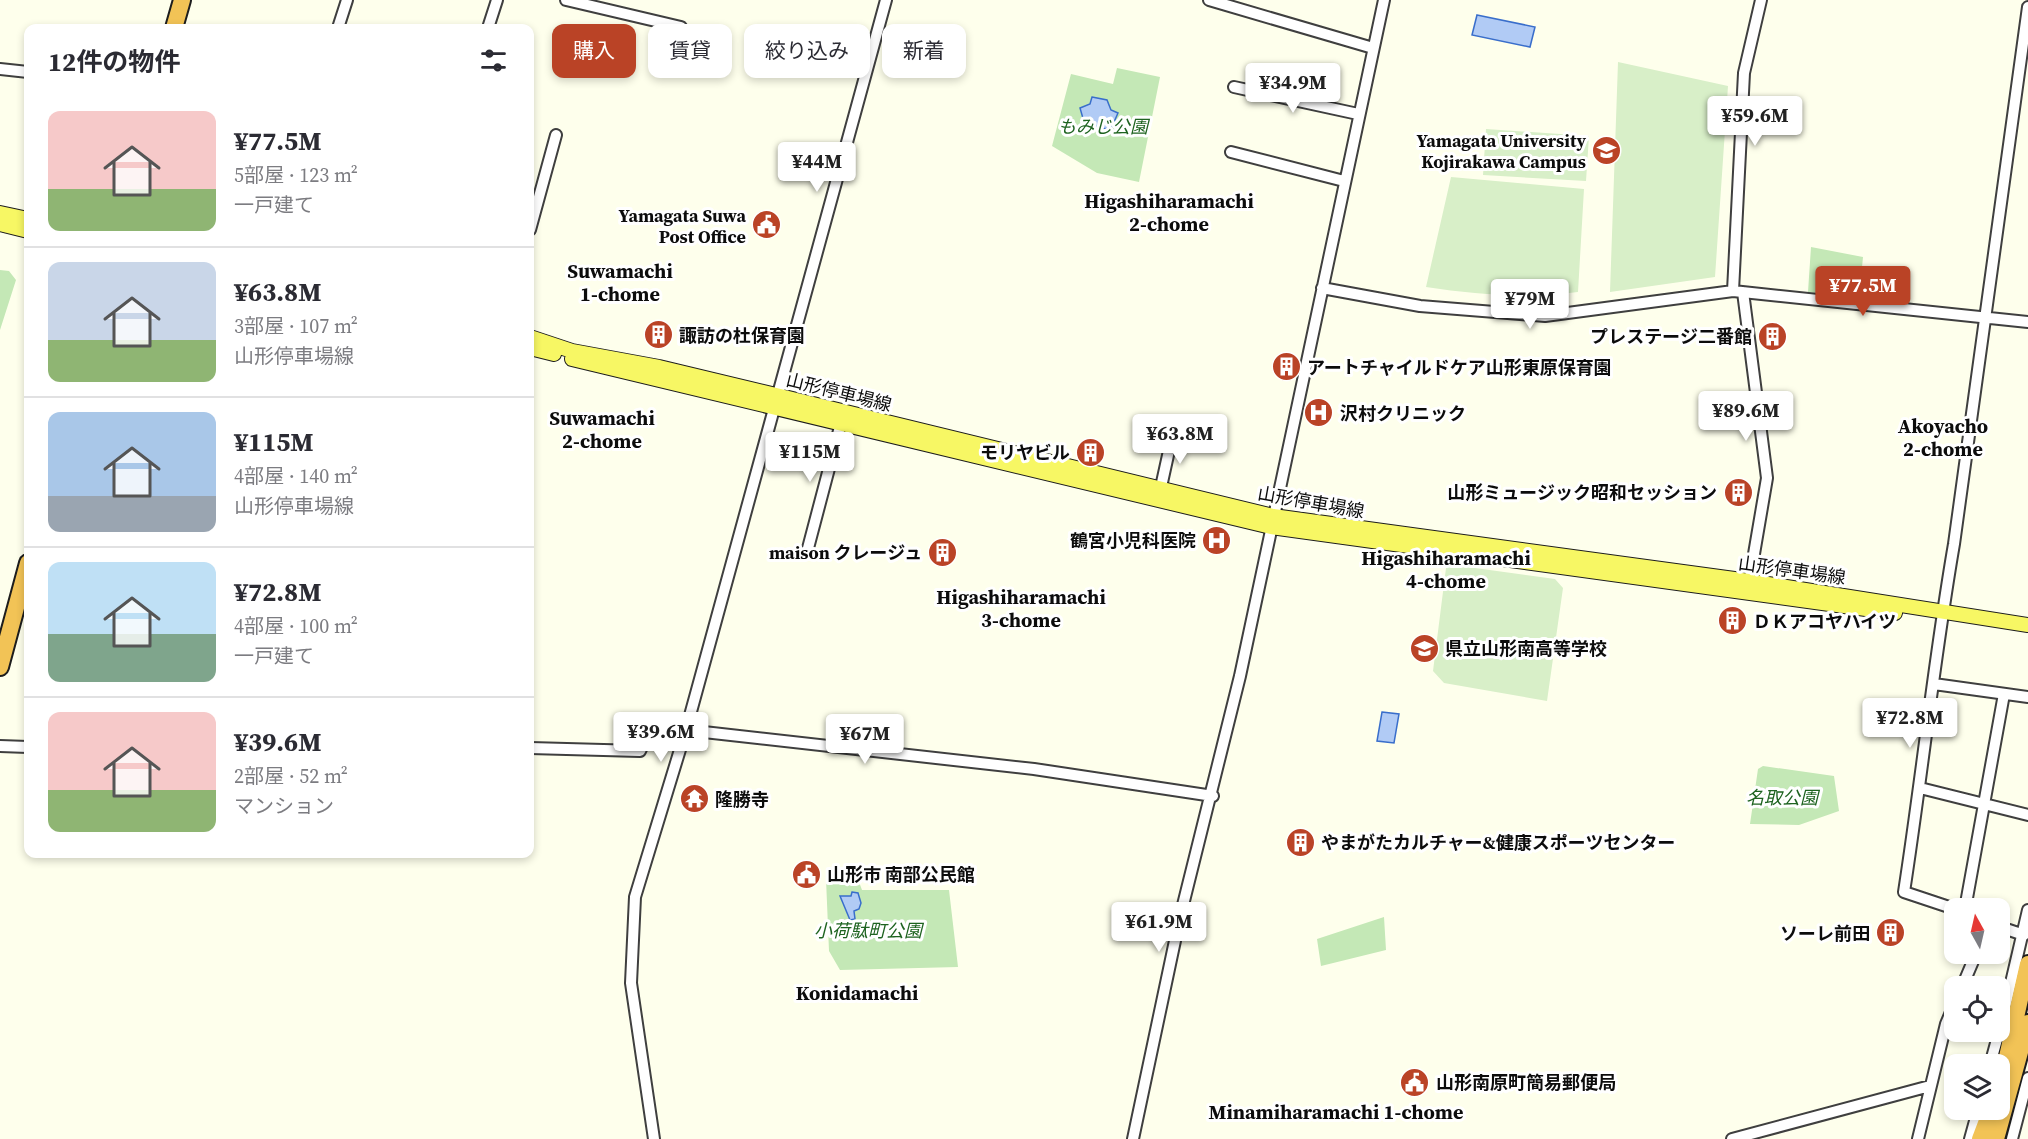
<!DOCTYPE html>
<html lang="ja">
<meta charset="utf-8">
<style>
:root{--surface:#fff;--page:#f2f2f3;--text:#2b2b33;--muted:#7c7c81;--line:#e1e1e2;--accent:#ba4326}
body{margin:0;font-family:"Source Serif 4","Noto Sans JP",serif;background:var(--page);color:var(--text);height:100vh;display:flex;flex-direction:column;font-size:22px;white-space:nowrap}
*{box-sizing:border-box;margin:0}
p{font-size:20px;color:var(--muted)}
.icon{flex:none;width:33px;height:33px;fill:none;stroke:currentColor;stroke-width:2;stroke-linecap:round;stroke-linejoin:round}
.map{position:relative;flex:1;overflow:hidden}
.panel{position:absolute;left:24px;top:24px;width:510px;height:834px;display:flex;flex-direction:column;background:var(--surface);border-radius:12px;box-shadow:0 3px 9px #0003}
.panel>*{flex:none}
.hud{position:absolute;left:552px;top:24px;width:570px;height:54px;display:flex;gap:12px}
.needle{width:39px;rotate:352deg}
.buttons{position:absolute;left:1944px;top:898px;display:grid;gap:12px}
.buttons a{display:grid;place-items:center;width:66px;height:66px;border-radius:12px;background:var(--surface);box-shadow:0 3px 9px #0003;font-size:30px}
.price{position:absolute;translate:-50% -51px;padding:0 14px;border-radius:6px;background:#fff;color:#222;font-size:20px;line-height:39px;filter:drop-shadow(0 2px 3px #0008)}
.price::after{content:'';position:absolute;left:50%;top:36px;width:18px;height:14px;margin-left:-9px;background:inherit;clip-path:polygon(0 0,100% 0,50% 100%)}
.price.active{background:var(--accent);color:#fff}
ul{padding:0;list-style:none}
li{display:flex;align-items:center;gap:18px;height:150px;padding:0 24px}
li+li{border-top:2px solid var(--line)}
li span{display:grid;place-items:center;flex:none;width:168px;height:120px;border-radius:12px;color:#555}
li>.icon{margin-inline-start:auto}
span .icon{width:72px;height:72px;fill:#fffc;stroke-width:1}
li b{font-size:26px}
h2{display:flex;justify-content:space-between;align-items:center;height:72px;padding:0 24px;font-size:26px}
.tag{padding:0 21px;border-radius:12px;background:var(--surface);box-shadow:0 3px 9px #0003;font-size:21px;line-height:54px}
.tag.active{background:var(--accent);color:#fff}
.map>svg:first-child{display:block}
.green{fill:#c4e8b6}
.pitch{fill:#d8efc8}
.water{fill:#b1cbf5;stroke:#396ecb;stroke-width:1.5}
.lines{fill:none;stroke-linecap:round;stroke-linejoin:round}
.minor-casing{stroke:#3f3f3f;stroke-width:14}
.major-casing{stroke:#1d1d1d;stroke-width:16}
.highway-casing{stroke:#1d1d1d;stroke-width:20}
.minor{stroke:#fff;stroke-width:10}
.major{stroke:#f7f764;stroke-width:14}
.highway{stroke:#f2c356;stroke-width:16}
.labels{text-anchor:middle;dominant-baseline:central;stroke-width:6;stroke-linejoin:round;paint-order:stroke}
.park-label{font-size:18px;font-style:italic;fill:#1e6320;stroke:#fff}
.poi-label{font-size:18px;font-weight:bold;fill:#0c0c0c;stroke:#fff;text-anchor:start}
.street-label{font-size:18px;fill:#0c0c0c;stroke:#fff}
.neighbourhood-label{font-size:20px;font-weight:bold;fill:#0c0c0c;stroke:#fff}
</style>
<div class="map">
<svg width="2028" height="1139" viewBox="0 0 2028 1139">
<rect width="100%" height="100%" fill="#feffec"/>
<!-- green -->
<path class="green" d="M1117 68 1160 77 1139 182 1097 173 1052 146 1071 74 1113 84Z
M1811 247 1863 257 1859 298 1808 292Z
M0 270 9 271 16 280 0 330Z
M1763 766 1834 776 1839 811 1799 825 1750 824 1758 769Z
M826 879 859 882 862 890H949L958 967 840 970 829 951Z
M1384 917 1386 950 1321 966 1317 939Z"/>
<!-- pitch -->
<path class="pitch" d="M1618 62 1728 86 1715 277 1610 292Z
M1486 129 1589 136 1586 181 1483 175Z
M1451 177 1584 189 1578 292C1527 298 1478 295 1426 287Z
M1453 565 1555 579 1563 588 1547 701 1444 683 1433 671 1446 568Z"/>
<!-- water -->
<path class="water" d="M1477 15 1535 27 1530 47 1472 35Z
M1092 97 1107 100 1111 110 1118 113 1111 129 1097 128 1084 122 1080 108 1090 104Z
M1382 712 1399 714 1394 743 1377 741Z
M852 892 858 893 861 903 859 909 854 911 855 919 850 920 840 896H851Z"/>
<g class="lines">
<defs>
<path id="minor" d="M566 0 681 27
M1209 0 1373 48
M338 28 347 0
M488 28 497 0
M0 69 28 72
M1234 87 1358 114
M1231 152 1344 181
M530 230 556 135
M1322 288 1420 306 1545 316 1733 291 2028 322
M1733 291 1744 73 1761 0
M1743 292 1767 478 1748 589
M1161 487 1172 437
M807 552 841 423
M1934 684 2028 697
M0 746 28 747
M530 748 640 751 651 728 686 730 1034 769 1213 796
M1920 788 2028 815
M1955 909 1904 892C1922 776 1934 659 1954 544L2028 7
M1965 909 2004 694
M2000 927 2024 935
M1962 987 1976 954
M2000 1030 2028 910
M1990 1065 1999 1032
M654 1139 631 983 635 897 686 730 886 0
M1133 1139 1180 917 1240 676 1384 0
M1732 1139 1930 1086
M1918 1139 1946 1024 1954 1005
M1970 1139 1978 1110
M2012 1139 2028 1078"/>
<path id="major" d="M0 213 28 219
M0 224 28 231
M530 337 572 351 659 367 776 395 1273 516 1749 581 2028 625
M530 348 554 354
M572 359 1271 527 1895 613"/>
<path id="highway" d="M174 28 182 0
M0 667 28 563
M2000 1088 2028 964
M1980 1139 1991 1110
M1996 1139 2028 1023"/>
</defs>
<!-- minor casing -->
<use href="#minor" class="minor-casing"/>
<!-- major casing -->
<use href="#major" class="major-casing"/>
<!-- highway casing -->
<use href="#highway" class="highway-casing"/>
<!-- minor -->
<use href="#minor" class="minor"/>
<!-- major -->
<use href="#major" class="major"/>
<!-- highway -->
<use href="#highway" class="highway"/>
</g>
<!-- icons -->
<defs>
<symbol id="university-disc" viewBox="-11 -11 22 22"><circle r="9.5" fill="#ba4326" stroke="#fff"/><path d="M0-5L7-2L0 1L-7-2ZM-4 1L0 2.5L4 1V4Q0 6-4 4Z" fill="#fff"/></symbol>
<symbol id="civic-disc" viewBox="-11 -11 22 22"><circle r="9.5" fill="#ba4326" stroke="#fff"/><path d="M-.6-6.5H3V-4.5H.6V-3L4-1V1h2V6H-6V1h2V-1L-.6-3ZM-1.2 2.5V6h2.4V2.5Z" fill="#fff"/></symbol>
<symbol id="building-disc" viewBox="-11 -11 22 22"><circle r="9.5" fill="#ba4326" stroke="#fff"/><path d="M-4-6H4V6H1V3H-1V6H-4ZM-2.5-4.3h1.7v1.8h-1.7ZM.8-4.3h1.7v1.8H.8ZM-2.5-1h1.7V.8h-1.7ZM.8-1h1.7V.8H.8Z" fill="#fff"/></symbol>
<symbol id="hospital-disc" viewBox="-11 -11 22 22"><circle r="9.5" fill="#ba4326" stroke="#fff"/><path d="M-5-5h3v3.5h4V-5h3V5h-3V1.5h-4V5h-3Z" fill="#fff"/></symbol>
<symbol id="school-disc" viewBox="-11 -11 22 22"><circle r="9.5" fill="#ba4326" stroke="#fff"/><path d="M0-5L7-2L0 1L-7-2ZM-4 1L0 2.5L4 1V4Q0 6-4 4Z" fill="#fff"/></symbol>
<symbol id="temple-disc" viewBox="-11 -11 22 22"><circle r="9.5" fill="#ba4326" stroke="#fff"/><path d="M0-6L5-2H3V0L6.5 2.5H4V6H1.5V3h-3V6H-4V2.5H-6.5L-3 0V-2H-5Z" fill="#fff"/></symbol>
</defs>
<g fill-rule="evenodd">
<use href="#university-disc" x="1590" y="134" width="33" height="33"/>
<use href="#civic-disc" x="750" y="208" width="33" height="33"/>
<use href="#building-disc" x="642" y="318" width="33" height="33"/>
<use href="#building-disc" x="1756" y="320" width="33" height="33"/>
<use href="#building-disc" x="1270" y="350" width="33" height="33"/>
<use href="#hospital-disc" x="1302" y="396" width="33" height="33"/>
<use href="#building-disc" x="1074" y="436" width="33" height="33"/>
<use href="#building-disc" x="1722" y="476" width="33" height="33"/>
<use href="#hospital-disc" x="1200" y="524" width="33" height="33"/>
<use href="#building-disc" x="926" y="536" width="33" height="33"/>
<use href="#building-disc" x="1716" y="604" width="33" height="33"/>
<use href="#school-disc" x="1408" y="632" width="33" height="33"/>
<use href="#temple-disc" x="678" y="782" width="33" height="33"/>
<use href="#building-disc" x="1284" y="826" width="33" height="33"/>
<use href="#civic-disc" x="790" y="858" width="33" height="33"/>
<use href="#building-disc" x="1874" y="916" width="33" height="33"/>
<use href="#civic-disc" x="1398" y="1066" width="33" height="33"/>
</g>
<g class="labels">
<!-- park labels -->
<g class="park-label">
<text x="1103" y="126">もみじ公園</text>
<text x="1782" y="797">名取公園</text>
<text x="868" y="930">小荷駄町公園</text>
</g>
<!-- poi labels -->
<g class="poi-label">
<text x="1586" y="140" text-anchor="end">Yamagata University<tspan x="1586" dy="21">Kojirakawa Campus</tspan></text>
<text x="746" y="215" text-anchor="end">Yamagata Suwa<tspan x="746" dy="21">Post Office</tspan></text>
<text x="679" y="335">諏訪の杜保育園</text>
<text x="1752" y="336" text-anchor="end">プレステージ二番館</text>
<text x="1307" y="367">アートチャイルドケア山形東原保育園</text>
<text x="1340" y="413">沢村クリニック</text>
<text x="1070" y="452" text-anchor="end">モリヤビル</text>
<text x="1717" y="492" text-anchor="end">山形ミュージック昭和セッション</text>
<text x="1196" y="540" text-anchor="end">鶴宮小児科医院</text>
<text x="922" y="552" text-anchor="end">maison クレージュ</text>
<text x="1753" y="621">ＤＫアコヤハイツ</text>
<text x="1445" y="648">県立山形南高等学校</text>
<text x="715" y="799">隆勝寺</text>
<text x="1321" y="842">やまがたカルチャー&amp;健康スポーツセンター</text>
<text x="827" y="874">山形市 南部公民館</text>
<text x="1870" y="933" text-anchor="end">ソーレ前田</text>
<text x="1436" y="1082">山形南原町簡易郵便局</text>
</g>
<!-- street labels -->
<g class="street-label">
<text transform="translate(839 392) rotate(14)">山形停車場線</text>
<text transform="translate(1311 502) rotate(10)">山形停車場線</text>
<text transform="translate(1792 570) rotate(8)">山形停車場線</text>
</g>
<!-- neighbourhood labels -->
<g class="neighbourhood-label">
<text x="1169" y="201">Higashiharamachi<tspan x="1169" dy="23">2-chome</tspan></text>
<text x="620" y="271">Suwamachi<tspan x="620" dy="23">1-chome</tspan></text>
<text x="602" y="418">Suwamachi<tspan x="602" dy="23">2-chome</tspan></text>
<text x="1943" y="426">Akoyacho<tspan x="1943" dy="23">2-chome</tspan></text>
<text x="1446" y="558">Higashiharamachi<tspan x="1446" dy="23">4-chome</tspan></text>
<text x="1021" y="597">Higashiharamachi<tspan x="1021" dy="23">3-chome</tspan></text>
<text x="857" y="993">Konidamachi</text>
<text x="1336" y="1112">Minamiharamachi 1-chome</text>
</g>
</g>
</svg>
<div class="buttons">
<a><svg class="needle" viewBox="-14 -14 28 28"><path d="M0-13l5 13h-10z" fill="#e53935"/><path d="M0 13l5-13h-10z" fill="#7c7c81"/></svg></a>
<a><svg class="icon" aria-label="locate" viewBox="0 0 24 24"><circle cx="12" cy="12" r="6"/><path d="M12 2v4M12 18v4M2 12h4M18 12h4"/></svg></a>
<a><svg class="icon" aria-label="layers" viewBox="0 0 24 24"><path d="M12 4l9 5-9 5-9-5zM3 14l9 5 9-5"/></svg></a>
</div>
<b class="price" style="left:1293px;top:114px">¥34.9M</b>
<b class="price" style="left:1755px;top:147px">¥59.6M</b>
<b class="price" style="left:817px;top:193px">¥44M</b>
<b class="price active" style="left:1863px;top:317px">¥77.5M</b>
<b class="price" style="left:1530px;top:330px">¥79M</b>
<b class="price" style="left:1746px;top:442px">¥89.6M</b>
<b class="price" style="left:1180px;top:465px">¥63.8M</b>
<b class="price" style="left:810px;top:483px">¥115M</b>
<b class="price" style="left:1910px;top:749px">¥72.8M</b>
<b class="price" style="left:661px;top:763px">¥39.6M</b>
<b class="price" style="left:865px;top:765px">¥67M</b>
<b class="price" style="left:1159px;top:953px">¥61.9M</b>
<div class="hud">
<a class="tag active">購入</a>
<a class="tag">賃貸</a>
<a class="tag">絞り込み</a>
<a class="tag">新着</a>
</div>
<section class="panel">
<h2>12件の物件<svg class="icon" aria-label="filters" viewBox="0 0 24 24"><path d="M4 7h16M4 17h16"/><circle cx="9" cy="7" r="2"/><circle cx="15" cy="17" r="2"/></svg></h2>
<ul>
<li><span style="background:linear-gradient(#f6c9c9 65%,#8fb573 0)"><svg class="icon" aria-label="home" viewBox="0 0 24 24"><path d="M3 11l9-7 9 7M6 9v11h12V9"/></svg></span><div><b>¥77.5M</b><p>5部屋 · 123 m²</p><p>一戸建て</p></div></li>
<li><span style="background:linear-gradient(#c9d6e8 65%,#8fb573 0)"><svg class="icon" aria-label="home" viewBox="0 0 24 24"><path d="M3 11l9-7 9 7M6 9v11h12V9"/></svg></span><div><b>¥63.8M</b><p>3部屋 · 107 m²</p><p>山形停車場線</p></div></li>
<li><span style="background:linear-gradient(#a9c7e8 70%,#9aa5b1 0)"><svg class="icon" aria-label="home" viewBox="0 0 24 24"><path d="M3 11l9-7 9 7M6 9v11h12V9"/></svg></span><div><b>¥115M</b><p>4部屋 · 140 m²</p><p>山形停車場線</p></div></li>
<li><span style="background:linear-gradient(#bfe0f5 60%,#7fa58c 0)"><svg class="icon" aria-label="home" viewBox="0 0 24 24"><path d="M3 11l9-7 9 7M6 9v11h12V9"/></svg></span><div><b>¥72.8M</b><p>4部屋 · 100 m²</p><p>一戸建て</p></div></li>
<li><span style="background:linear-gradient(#f6c9c9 65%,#8fb573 0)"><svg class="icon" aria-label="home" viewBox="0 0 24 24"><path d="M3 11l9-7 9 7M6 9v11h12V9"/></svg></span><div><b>¥39.6M</b><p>2部屋 · 52 m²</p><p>マンション</p></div></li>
</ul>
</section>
</div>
